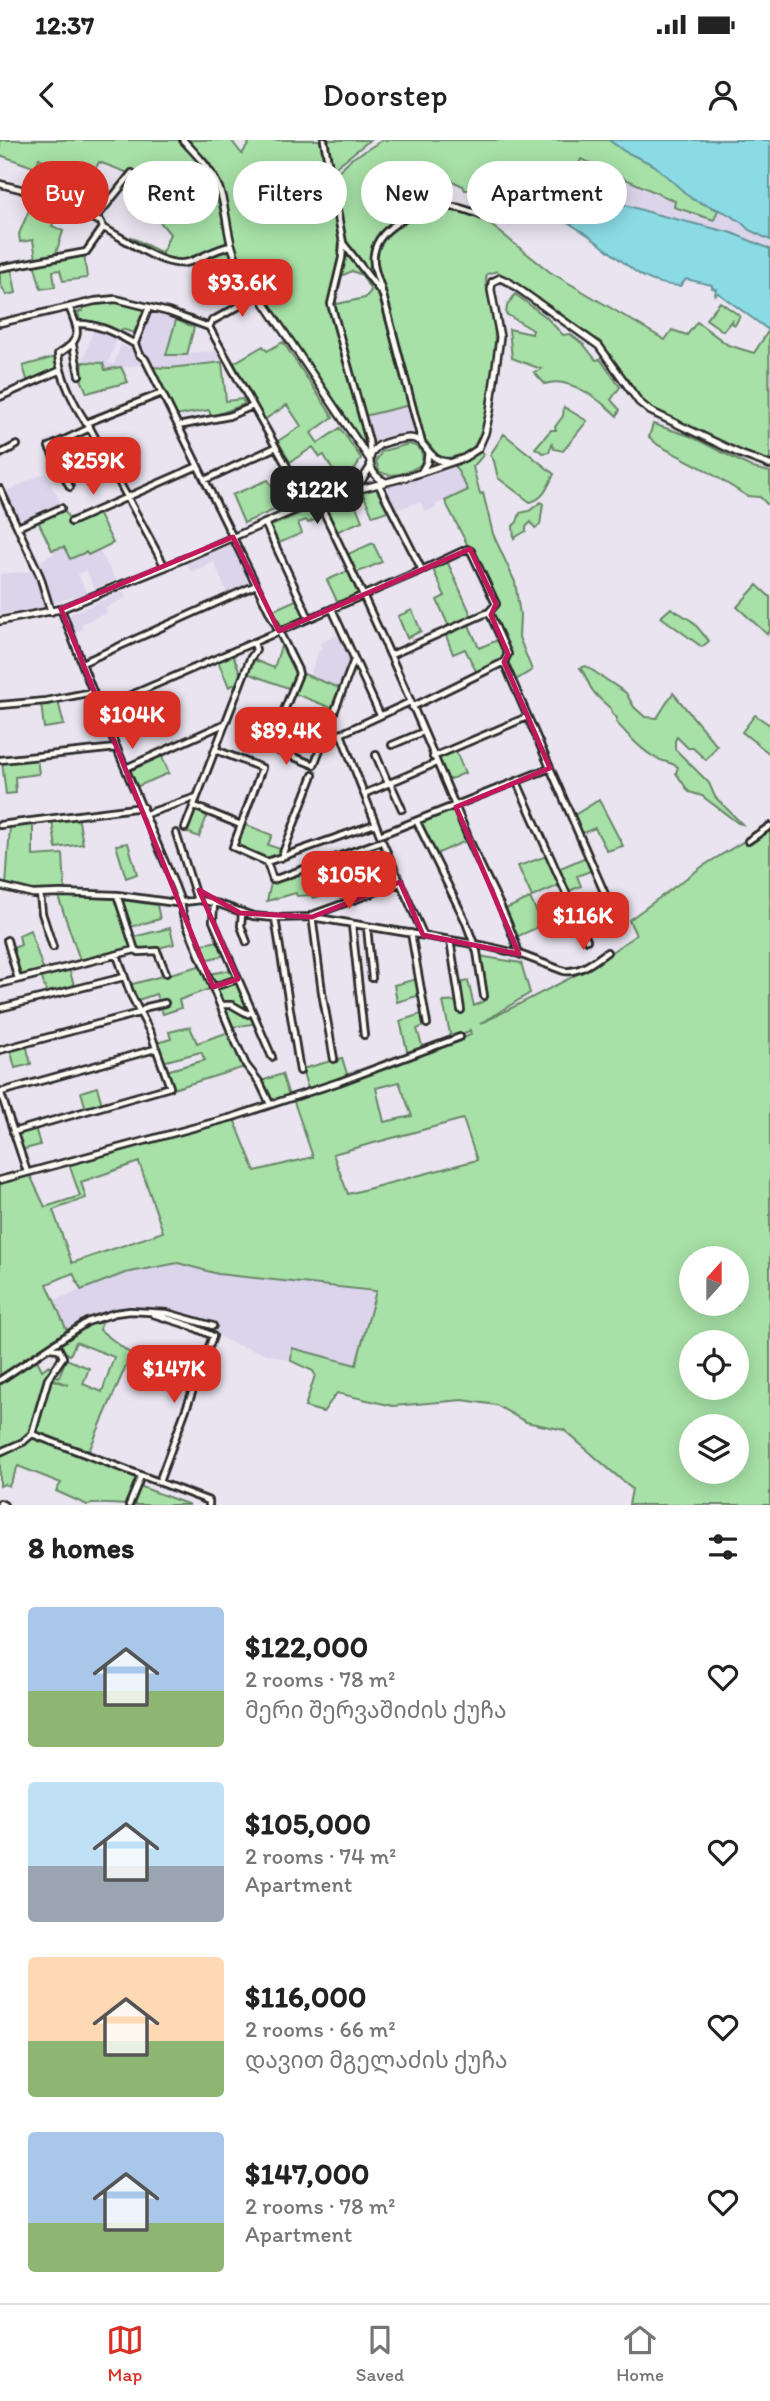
<!DOCTYPE html>
<meta charset="utf-8">
<style>
:root{--surface:#fff;--page:#f2f2f2;--text:#222;--muted:#767676;--line:#e0e0e0;--accent:#d93025}
body{margin:0;font-family:Itim,"Noto Sans Georgian",sans-serif;background:var(--page);color:var(--text);height:100vh;display:flex;flex-direction:column;font-size:26px;white-space:nowrap}
*{box-sizing:border-box;margin:0}
p{font-size:23px;color:var(--muted)}
.icon{flex:none;width:38px;height:38px;fill:none;stroke:currentColor;stroke-width:2;stroke-linecap:round;stroke-linejoin:round}
.map{position:relative;height:1365px;overflow:hidden}
.side{display:flex;flex-direction:column;background:var(--surface);flex:1}
.side>*{flex:none}
.hud{position:absolute;left:21px;top:21px;width:728px;height:63px;display:flex;gap:14px}
.needle{width:46px;rotate:21deg}
.buttons{position:absolute;left:679px;top:1106px;display:grid;gap:14px}
.buttons a{display:grid;place-items:center;width:70px;height:70px;border-radius:50%;background:var(--surface);box-shadow:0 4px 18px #0003;font-size:35px}
.price{position:absolute;translate:-50% -60px;padding:0 16px;border-radius:14px;background:var(--accent);color:#fff;font-size:23px;line-height:46px;filter:drop-shadow(0 2px 4px #0008)}
.price::after{content:'';position:absolute;left:50%;top:42px;width:21px;height:16px;margin-left:-10px;background:inherit;clip-path:polygon(0 0,100% 0,50% 100%)}
.price.current{background:#222;color:#fff}
ul{padding:0;list-style:none}
li{display:flex;align-items:center;gap:21px;height:175px;padding:0 28px}
li span{display:grid;place-items:center;flex:none;width:196px;height:140px;border-radius:7px;color:#555}
li>.icon{margin-inline-start:auto}
span .icon{width:84px;height:84px;fill:#fffc;stroke-width:1}
li b{font-size:30px}
h2{display:flex;justify-content:space-between;align-items:center;height:84px;padding:0 28px;font-size:30px}
.pill{padding:0 24px;border-radius:32px;background:var(--surface);box-shadow:0 4px 18px #0003;font-size:24px;line-height:63px}
.pill.current{background:var(--accent);color:#fff}
.status{display:flex;justify-content:space-between;align-items:center;height:49px;padding:0 35px;background:var(--surface);direction:ltr}
.status svg{height:19px;fill:currentColor}
header{display:flex;justify-content:space-between;align-items:center;height:91px;padding:0 28px;background:var(--surface);font-size:32px;font-weight:600}
.menu{display:flex;justify-content:space-around;align-items:center;height:98px;border-top:2px solid var(--line);background:var(--surface);font-size:19px;color:var(--muted)}
.menu a{display:grid;justify-items:center;gap:4px}
.menu .current{color:var(--accent)}
.map>svg:first-child{display:block}
.built{fill:#dbd4eb}
.green{fill:#a7e1a7;stroke:#698669;stroke-width:2;fill-rule:evenodd}
.water{fill:#8bdbe5;stroke:#65959b;stroke-width:2}
.lines{fill:none;stroke-linecap:round;stroke-linejoin:round}
.minor-casing{stroke:#2b2b2b;stroke-width:10}
.major-casing{stroke:#2b2b2b;stroke-width:10}
.minor{stroke:#fdfcf7;stroke-width:4.5}
.major{stroke:#fdfcf7;stroke-width:5}
.marked{fill:none;stroke:#c2185b;stroke-width:5;stroke-linejoin:round}
</style>
<div class="status"><b>12:37</b><svg viewBox="0 0 49 12"><path d="M0 12V9h3v3zM5 12V6h3v6zM10 12V3h3v9zM15 12V0h3v12zM26 1h20v11H26zM47 4h2v5h-2z"/></svg></div>
<header><svg class="icon" aria-label="back" viewBox="0 0 24 24"><path d="M15 5l-7 7 7 7"/></svg>Doorstep<svg class="icon" aria-label="person" viewBox="0 0 24 24"><circle cx="12" cy="8" r="4"/><path d="M4 21q1-7 8-7t8 7"/></svg></header>
<div class="map">
<svg width="770" height="1365" viewBox="0 0 770 1365">
<rect width="100%" height="100%" fill="#e9e4f0"/>
<filter id="ink" filterUnits="userSpaceOnUse"><feTurbulence type="fractalNoise" baseFrequency=".0143" numOctaves="2"/><feDisplacementMap in="SourceGraphic" scale="14" xChannelSelector="R" yChannelSelector="G"/><feConvolveMatrix kernelMatrix="1 2 1 2 8 2 1 2 1" color-interpolation-filters="sRGB"/></filter>
<g filter="url(#ink)">
<!-- built -->
<path class="built" d="M580 19 675 61 674 67 686 73 714 80 718 70 741 82 749 90 770 100V109L732 93 655 74 611 60 573 52 567 60 564 59Z
M150 172 176 180 166 215 216 211 222 222 170 228 152 227 139 212 137 206Z
M94 187 118 195 108 223 114 224 121 205 131 209 144 224 104 230 102 223 83 222Z
M410 265 415 286 414 290 411 292 372 302 364 276Z
M455 326 468 350 435 365 436 368 425 372 420 362 394 370 382 346Z
M45 333 62 365 21 384 5 352Z
M233 403 253 444 228 455 214 422 191 432 187 423Z
M64 406 86 412 88 415 99 410 116 440 95 449 86 430 78 434 87 453 53 463 38 422 54 414 52 410Z
M35 431 47 467 0 474V434Z
M123 452 126 458 105 468 107 473 81 484 83 489 74 493 66 476Z
M341 494 353 521 342 549 310 535 319 510 323 511 320 503Z
M178 1123 218 1134 377 1151 356 1226 293 1208 291 1221 234 1204 193 1183 166 1175 115 1172 68 1193 53 1161 125 1133Z"/>
<!-- green -->
<path class="green" d="M0 0H180C218 38 217 56 227 105 199 117 185 128 154 113 146 109 138 106 130 100L131 97 162 113 170 94 138 55 144 48 132 39 134 35 99 22 94 32 86 29 80 43 47 31 49 23 39 18 36 28 0 15Z
M186 0H231L242 14 251 0H320L339 100 338 120 328 167 366 303 362 301 247 131 231 100 222 44 208 21Z
M327 0H370L333 29Z
M383 0H609L624 11 656 26 692 59 718 70 714 80 674 67 675 61 581 19 564 59 565 52 528 54 532 62 519 80 486 73 485 54 480 50H465L463 46 452 41 447 44 446 65C411 73 369 82 372 127L365 128 345 102 332 37 351 19Z
M43 69 56 74 52 86 63 91 55 116 36 118 33 100 20 102 19 94 29 70 40 74Z
M445 70 465 73 486 81 550 132 665 200 672 190 687 195 697 182 728 205 754 213 769 190 770 322 736 309 650 268 634 253 609 213 599 202 497 131 487 134 486 140C486 154 493 168 494 183 497 207 490 287 474 306 467 315 451 319 440 318L425 299 375 115C384 83 417 77 445 70Z
M228 109 256 154 240 165 219 131 198 142 189 123Z
M84 114 87 138 63 141 60 130 53 131 55 147 41 149 34 123Z
M347 117 352 119 378 154 410 265 364 276 333 165 344 120ZM352 131 362 135 371 151 365 158 337 164 335 159 341 136Z
M11 126 16 153 6 155 0 143V129Z
M515 154 546 177 563 195 570 194 584 205 596 220 600 219 620 247 611 260 620 270 617 276C601 261 569 235 545 244L534 232 541 229 512 218 509 189 532 194 533 190 506 174 507 166Z
M116 160 145 167 134 193 122 189 120 193 93 181H80L78 172 83 171 82 167Z
M720 162 740 176 735 185 731 183 733 179 723 191 706 179Z
M176 180 194 187 187 215H166Z
M283 202 333 277 311 293 318 303 340 288 361 318 356 328 340 343 324 315 320 317 313 307 290 322 278 301 301 286 287 265 264 280 234 223 263 206 267 211Z
M55 217 58 230 28 243 23 226Z
M83 222 103 223 105 230 121 227 128 242 87 253 81 239Z
M222 222 226 261 242 259 245 264 211 277 209 270 175 276 152 227 170 228Z
M564 267 587 281 563 311 554 309 552 304 549 312 543 313 535 308 551 290H556L555 287 563 276Z
M653 284 690 296 753 328 770 332V367L760 357 747 356 704 329 658 305 649 297Z
M504 294 554 334C548 346 544 359 530 362L498 338 494 321 490 315Z
M409 304C420 306 426 315 420 325 408 333 391 339 379 331L376 321 382 311Z
M479 312 484 314 473 327 480 354 483 353 493 394 515 442 520 475 519 497 532 530 514 541 505 522 510 514 492 473 498 463 472 407 468 406 445 361 468 350 455 326Z
M268 340 274 349 289 341 299 359 244 383 232 355Z
M379 347 390 370 373 376 362 352Z
M352 356 362 381 336 392 322 365Z
M541 362 543 364 540 385 535 388 531 382 526 387V391L514 398 513 386 517 382 520 373 529 371Z
M319 365 323 376 308 383 306 380 298 383 302 393 277 404 269 387Z
M63 368 72 384 97 371 113 403 88 415 86 412 70 419 64 407 52 410 38 381Z
M373 403 382 422 356 433 348 414Z
M447 421 472 477 449 487 437 460 445 456 432 427Z
M350 430 362 454 338 463 327 440Z
M757 445 770 457V491L767 494 737 467Z
M298 459 306 477 280 489 271 471Z
M671 468 692 481 709 501 702 507 661 477Z
M412 470 421 491 407 498 398 476Z
M468 483 479 508 500 499 507 515 504 520 477 533 465 509 453 514 445 493Z
M282 503 298 533 291 549 247 533 252 519 274 528Z
M232 513 242 537 240 542 229 547 217 519Z
M586 526 626 553 634 567 645 577 657 578 673 553 717 606 706 620 693 608H688L677 597 675 601V609L709 643 715 657 742 684 738 683 702 656 689 652 676 633 678 627C671 622 663 622 656 618 642 611 627 594 616 582L617 578 612 574 611 569C604 562 596 557 591 548 587 541 586 535 580 528Z
M301 533 342 549 334 569 293 553Z
M58 561 64 585 44 588 41 563Z
M755 575 770 585V614L742 592Z
M455 609 465 633 446 641 437 618Z
M161 614 169 633 136 647 128 628Z
M37 618 39 634 15 637 16 653 6 654 2 622Z
M599 660 623 706 607 711 595 688 580 694 573 676Z
M195 668 208 673 199 697 187 692Z
M455 669 468 700 434 715 419 683Z
M78 676 83 704 56 708 52 681Z
M33 683V716L63 714 65 751 35 753 6 746 10 686Z
M244 684 272 695 268 705 283 710 280 716 267 721 236 706Z
M770 689V1365H629L632 1349 564 1290 526 1282 496 1265 463 1260 393 1266 337 1253 323 1272 305 1267 315 1235 313 1231 291 1221 292 1208 356 1225 376 1151 218 1134 178 1123 125 1133 81 1150 73 1133 47 1144 68 1193 0 1237V1043L29 1033 45 1067 80 1056 69 1024 234 979 255 1031 313 1017 293 959 398 924 471 895 470 890 463 895 451 898 443 862 461 861 459 843 468 841 474 866 484 861 479 816 521 823 530 853 480 884 584 831 636 795 629 780 703 726 746 700 750 702ZM399 942 412 976 384 982 376 948ZM463 979 477 1020 348 1054 333 1014ZM139 1022 163 1092 72 1123 53 1070 86 1058 81 1042ZM691 1118H737V1164H691ZM691 1202H737V1248H691ZM691 1286H737V1332H691Z
M128 703 137 734 126 738 116 705Z
M369 707 388 745 377 749 358 712Z
M547 716 560 745 532 757 518 726Z
M586 717 593 730 577 736 581 746 567 752 558 729Z
M328 722 336 738 319 745 323 755 313 758 311 755 297 756 296 753 267 761 271 743Z
M58 756 116 759 132 809 81 823Z
M530 758 543 785 514 798 503 770Z
M121 760 157 765 160 779 130 787Z
M170 788 174 804 139 813 133 797Z
M30 790 44 832 18 838 10 809 21 805 19 795Z
M224 800 230 814 204 820 198 805Z
M203 825 212 848 179 860 181 868 163 874 156 854 135 861 129 845Z
M69 829 75 848 47 855 41 835Z
M236 829 259 883 232 887 209 834Z
M417 839 420 855 397 862 394 845Z
M424 873 426 885 417 889 423 909 408 915 400 881Z
M190 887 197 903 229 892 245 927 173 949 166 931 205 920 201 912 162 922 156 903 171 899 169 892Z
M26 904 31 924 15 928 10 908Z
M342 918 348 937 308 949 302 929Z
M282 934 289 956 272 961 261 941Z
M97 947 102 964 86 969 81 952Z
M35 987 40 1005 21 1010 16 993Z
M90 1183H101L100 1190 131 1214 89 1311 34 1293 50 1239 68 1245 53 1239 55 1235 59 1237 66 1219 89 1228 83 1244 102 1252 114 1217 76 1202 70 1215 54 1205Z
M36 1218 42 1230 49 1225 52 1229 47 1237 30 1294 25 1299 0 1310V1242Z
M32 1298H38L130 1333 137 1341 128 1365C115 1365 99 1362 87 1365L56 1351 61 1343 18 1326 9 1346 4 1344 0 1346V1315Z
M139 1346 190 1365H131Z"/>
<!-- water -->
<path class="water" d="M609 0H770V100L749 90 741 82 724 72 692 59 654 25 624 11Z
M563 43C565 55 562 63 553 71L532 62 528 54C537 44 551 44 563 43Z
M576 50 655 74 732 93 770 109V191L718 153 715 155 716 149 712 148V145L686 139 680 146C665 145 648 141 636 132L588 95 564 80 565 63Z"/>
<g class="lines">
<defs>
<path id="minor" d="M324 0 343 103 383 155 422 303
M0 44 20 49 101 82 103 88C126 98 164 130 189 122 204 117 215 109 231 106
M95 79 132 33
M343 104 342 118 331 164 369 301 370 316
M0 128 86 112 103 88
M382 151C378 139 372 126 374 114 378 84 426 65 453 67 467 68 481 76 495 81
M69 167C79 190 83 200 58 214 59 235 77 271 90 288L165 427
M0 183 95 161 116 159 168 172 209 187 308 364
M77 184C98 183 117 194 135 204L139 214 145 219 162 253 298 530 299 534 269 607 314 625 354 520
M209 187 212 181 259 155
M135 203 149 167
M73 205 79 235
M0 257 61 230
M86 283 162 253
M178 286 229 276 253 266
M0 314 17 305
M205 340 276 307
M70 347 49 307 90 288
M0 349 40 436 51 472
M318 360C371 469 420 580 466 692 482 733 507 772 519 814
M71 382 198 326
M265 383 309 478
M18 387 61 368
M422 430 467 409 471 411 496 464 489 472 508 514 504 522 618 784
M61 469 93 552 175 746 181 762 183 775 232 894 246 925 260 943 270 964
M332 469 380 575
M391 515 489 472
M82 523 256 445
M0 565 46 561 93 552
M412 567 504 522
M101 568 422 430 379 345
M341 594 380 695
M323 602 410 562
M392 605 423 592
M216 610 262 628 241 685
M376 615 388 643
M433 617 527 577
M0 620 117 608
M126 628 224 584
M390 642 402 669
M517 642 587 800
M364 654 436 623
M194 666 241 685 233 707 267 722 273 740 382 701 423 794
M146 674 197 657 250 519 256 510 254 502
M417 682 465 780 477 812 484 856
M0 685 143 667
M185 688 197 657
M176 693 197 760
M380 695 550 628
M748 701 770 686
M281 718 313 635
M267 722 375 684
M0 746 33 754 61 753 117 755 176 763 200 760 219 764 253 776 275 778 312 777 486 806 519 814 564 831C581 833 594 821 607 812
M40 754 42 773 53 807
M214 763 213 781 272 917
M242 773 241 786 247 802
M275 778 300 931
M352 785 364 895
M367 787 372 838
M411 793 427 884
M7 800 18 839
M450 800 461 870
M135 810 139 812 157 811 166 833
M0 844 135 810 117 755
M213 847 238 839
M220 865H232L248 874 252 872
M0 868 124 837
M0 910 139 873 147 867 165 863
M334 919 322 852 312 775 400 743
M0 951 27 1032
M1 952 155 909
M13 992 170 947 151 894 131 855 117 815
M0 1040 233 977 339 942 460 897
M153 1174 191 1186 213 1196 159 1342
M0 1240 87 1182 115 1173 130 1171 167 1173 213 1186
M32 1294 209 1361V1365
M32 1294 48 1239 63 1217 59 1209 49 1208
M0 1312 23 1302 32 1294
M0 1363 4 1365
M129 1365 141 1336"/>
<path id="major" d="M183 0C198 16 215 33 221 54 228 78 227 102 239 125L370 320
M422 331 427 322 428 313
M386 342C372 337 363 319 377 307 383 302 401 299 409 298 427 298 426 321 448 322
M339 351 362 340 371 326
M325 358 414 335 464 318 478 309 485 293 490 271 500 197 491 150 492 142 500 138 509 142 599 206 639 262 650 271 740 314 770 325
M0 481 61 469 165 427 327 356"/>
</defs>
<!-- minor casing -->
<use href="#minor" class="minor-casing"/>
<!-- major casing -->
<use href="#major" class="major-casing"/>
<!-- minor -->
<use href="#minor" class="minor"/>
<!-- major -->
<use href="#major" class="major"/>
</g>
</g>
<!-- marked area -->
<path class="marked" d="M233 397 279 491 470 409 496 464 491 475 508 514 504 522 550 628 456 667 519 814 423 795 400 742 312 777 240 773 199 750 238 839 213 847 61 469Z"/>
</svg>
<div class="buttons">
<a><svg class="needle" viewBox="-14 -14 28 28"><path d="M0-13l5 13h-10z" fill="#e53935"/><path d="M0 13l5-13h-10z" fill="#767676"/></svg></a>
<a><svg class="icon" aria-label="locate" viewBox="0 0 24 24"><circle cx="12" cy="12" r="6"/><path d="M12 2v4M12 18v4M2 12h4M18 12h4"/></svg></a>
<a><svg class="icon" aria-label="layers" viewBox="0 0 24 24"><path d="M12 4l9 5-9 5-9-5zM3 14l9 5 9-5"/></svg></a>
</div>
<b class="price" style="left:242px;top:179px">$93.6K</b>
<b class="price" style="left:93px;top:357px">$259K</b>
<b class="price current" style="left:317px;top:386px">$122K</b>
<b class="price" style="left:132px;top:611px">$104K</b>
<b class="price" style="left:286px;top:627px">$89.4K</b>
<b class="price" style="left:349px;top:771px">$105K</b>
<b class="price" style="left:583px;top:812px">$116K</b>
<b class="price" style="left:174px;top:1265px">$147K</b>
<div class="hud">
<a class="pill current">Buy</a>
<a class="pill">Rent</a>
<a class="pill">Filters</a>
<a class="pill">New</a>
<a class="pill">Apartment</a>
</div>
</div>
<section class="side">
<h2>8 homes<svg class="icon" aria-label="filters" viewBox="0 0 24 24"><path d="M4 7h16M4 17h16"/><circle cx="9" cy="7" r="2"/><circle cx="15" cy="17" r="2"/></svg></h2>
<ul>
<li><span style="background:linear-gradient(#a9c7e8 60%,#8fb573 0)"><svg class="icon" aria-label="home" viewBox="0 0 24 24"><path d="M3 11l9-7 9 7M6 9v11h12V9"/></svg></span><div><b>$122,000</b><p>2 rooms · 78 m²</p><p>მერი შერვაშიძის ქუჩა</p></div><svg class="icon" aria-label="heart" viewBox="0 0 24 24"><path d="M12 20l-8-8c-3-5 5-10 8-4 3-6 11-1 8 4z"/></svg></li>
<li><span style="background:linear-gradient(#bfe0f5 60%,#9aa5b1 0)"><svg class="icon" aria-label="home" viewBox="0 0 24 24"><path d="M3 11l9-7 9 7M6 9v11h12V9"/></svg></span><div><b>$105,000</b><p>2 rooms · 74 m²</p><p>Apartment</p></div><svg class="icon" aria-label="heart" viewBox="0 0 24 24"><path d="M12 20l-8-8c-3-5 5-10 8-4 3-6 11-1 8 4z"/></svg></li>
<li><span style="background:linear-gradient(#ffd9b3 60%,#8fb573 0)"><svg class="icon" aria-label="home" viewBox="0 0 24 24"><path d="M3 11l9-7 9 7M6 9v11h12V9"/></svg></span><div><b>$116,000</b><p>2 rooms · 66 m²</p><p>დავით მგელაძის ქუჩა</p></div><svg class="icon" aria-label="heart" viewBox="0 0 24 24"><path d="M12 20l-8-8c-3-5 5-10 8-4 3-6 11-1 8 4z"/></svg></li>
<li><span style="background:linear-gradient(#a9c7e8 65%,#8fb573 0)"><svg class="icon" aria-label="home" viewBox="0 0 24 24"><path d="M3 11l9-7 9 7M6 9v11h12V9"/></svg></span><div><b>$147,000</b><p>2 rooms · 78 m²</p><p>Apartment</p></div><svg class="icon" aria-label="heart" viewBox="0 0 24 24"><path d="M12 20l-8-8c-3-5 5-10 8-4 3-6 11-1 8 4z"/></svg></li>
</ul>
</section>
<nav class="menu">
<a class="current"><svg class="icon" aria-label="map" viewBox="0 0 24 24"><path d="M3 6l6-2 6 2 6-2v14l-6 2-6-2-6 2zM9 4v14M15 6v14"/></svg>Map</a>
<a><svg class="icon" aria-label="saved" viewBox="0 0 24 24"><path d="M7 4h10v16l-5-4-5 4z"/></svg>Saved</a>
<a><svg class="icon" aria-label="home" viewBox="0 0 24 24"><path d="M3 11l9-7 9 7M6 9v11h12V9"/></svg>Home</a>
</nav>
